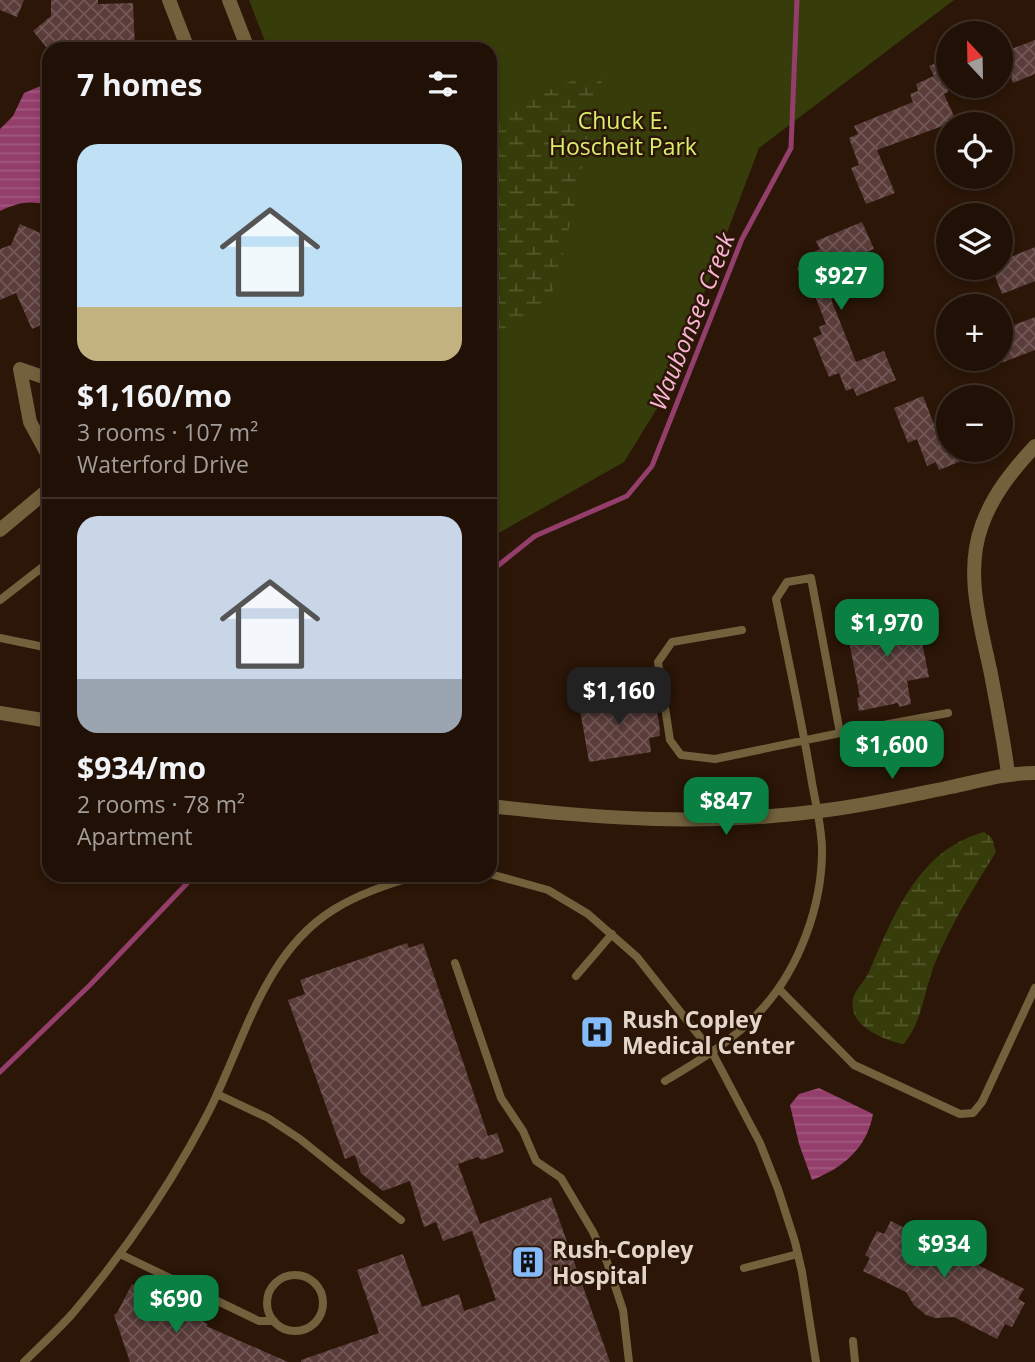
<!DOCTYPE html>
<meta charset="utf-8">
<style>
:root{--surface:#201005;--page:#2d1e13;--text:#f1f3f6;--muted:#a29d9a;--line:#3d3027;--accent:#0b8043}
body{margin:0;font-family:"Open Sans",sans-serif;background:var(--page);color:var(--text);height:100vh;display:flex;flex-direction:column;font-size:26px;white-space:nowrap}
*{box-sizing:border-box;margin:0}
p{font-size:23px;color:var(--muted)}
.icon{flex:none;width:38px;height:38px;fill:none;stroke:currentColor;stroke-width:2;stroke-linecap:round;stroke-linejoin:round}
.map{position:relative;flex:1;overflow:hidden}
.drawer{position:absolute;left:42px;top:42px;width:455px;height:840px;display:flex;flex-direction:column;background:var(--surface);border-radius:21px;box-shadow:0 4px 10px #0003,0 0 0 2px var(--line)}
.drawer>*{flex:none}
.needle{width:46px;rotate:338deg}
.buttons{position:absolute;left:936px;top:21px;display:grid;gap:14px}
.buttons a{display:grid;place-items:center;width:77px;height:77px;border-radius:50%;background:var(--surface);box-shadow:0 4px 10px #0003,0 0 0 2px var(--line);font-size:35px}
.price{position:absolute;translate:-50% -60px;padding:0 16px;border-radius:14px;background:var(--accent);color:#fff;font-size:23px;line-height:46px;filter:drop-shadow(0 2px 4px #0008)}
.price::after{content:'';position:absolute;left:50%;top:42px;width:21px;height:16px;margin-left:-10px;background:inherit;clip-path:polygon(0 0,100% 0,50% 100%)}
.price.current{background:#222;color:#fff}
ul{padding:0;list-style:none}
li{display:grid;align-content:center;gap:14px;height:371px;padding:0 35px}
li+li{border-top:2px solid var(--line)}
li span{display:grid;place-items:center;height:217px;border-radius:21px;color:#555}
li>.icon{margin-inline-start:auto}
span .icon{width:126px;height:126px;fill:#fffc;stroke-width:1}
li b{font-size:30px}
h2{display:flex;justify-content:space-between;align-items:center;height:84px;padding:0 35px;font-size:30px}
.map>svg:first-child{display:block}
.green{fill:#363d0a}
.wetland{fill:url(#wetland-marsh)}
.water{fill:url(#water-rules)}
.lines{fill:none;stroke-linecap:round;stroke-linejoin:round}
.stream{stroke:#933e6b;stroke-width:5}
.building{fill:url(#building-cross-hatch)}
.service{stroke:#72613c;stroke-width:8}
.minor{stroke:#72613c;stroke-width:14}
.labels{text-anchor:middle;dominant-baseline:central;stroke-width:5;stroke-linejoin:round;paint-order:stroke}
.park-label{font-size:23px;fill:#d8ee6c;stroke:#2b1607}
.poi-label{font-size:23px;font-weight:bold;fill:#e4d5cb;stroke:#2b1607;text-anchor:start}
.water-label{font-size:24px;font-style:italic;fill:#fcb4d5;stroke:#2b1607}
</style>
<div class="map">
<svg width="1035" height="1362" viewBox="0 0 1035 1362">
<defs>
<pattern id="wetland-marsh" width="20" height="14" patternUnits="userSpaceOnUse" patternTransform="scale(1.75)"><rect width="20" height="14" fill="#363d0a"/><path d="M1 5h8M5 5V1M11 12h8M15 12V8" fill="none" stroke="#53582c"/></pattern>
<pattern id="water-rules" width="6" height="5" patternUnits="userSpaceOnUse" patternTransform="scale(1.75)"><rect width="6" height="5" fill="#933e6b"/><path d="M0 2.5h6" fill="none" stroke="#a2597f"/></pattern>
<pattern id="building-cross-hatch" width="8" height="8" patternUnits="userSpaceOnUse" patternTransform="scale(1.75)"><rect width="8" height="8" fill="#5a3d3b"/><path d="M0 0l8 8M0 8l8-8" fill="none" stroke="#725856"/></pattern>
</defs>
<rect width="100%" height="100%" fill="#2b1607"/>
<!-- green -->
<path class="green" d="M249 0H954L759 148 666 394 624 462 490 538V49H268Z"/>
<!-- wetland -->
<path class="wetland" d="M605 67 556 285 546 302 490 344V115Z
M984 832 992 838 996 852C974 887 951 924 935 963 924 990 923 1020 904 1044 888 1042 856 1028 853 1010 850 992 862 986 869 972 894 915 918 850 984 832Z"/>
<!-- water -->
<path class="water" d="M43 85H49V206C32 199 16 203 0 211V129L13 116 24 93Z
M819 1088 873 1114C867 1148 843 1168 812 1180L799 1144 790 1105 799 1094Z"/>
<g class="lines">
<!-- stream -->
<path class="stream" d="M490 572 535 536 627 496 652 466 742 239 791 148 797 0
M0 1072 90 985 195 875"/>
</g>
<!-- building -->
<path class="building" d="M0 0H24L17 17 0 10Z
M51 0H98V4L133 3 135 49H48L33 31 51 16Z
M1035 40V74L1013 83 1004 58 1013 55 1011 49Z
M948 58V92L944 94 956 121 877 150 895 193 866 204 851 168 859 165 849 138 858 134 854 126 913 102 910 94 918 91 916 84 934 76 929 66Z
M862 222 874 249 831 266 843 294 831 299 856 362 884 351 896 380 857 396 853 388 846 391 839 373 829 377 813 338 822 334 819 327 826 324 815 296 809 298 797 268 805 264 802 257 820 249 816 241Z
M20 224 49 237V321L32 329 16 293 0 300V249L11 245Z
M1035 247V281L1002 294 992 268H1001V261Z
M1035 317V350L1001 363V330Z
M923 396 939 437 948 433V450H988L939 470 936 462 927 466 917 439 908 443 894 408Z
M916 612 929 677 907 681 911 704 899 707 898 703 859 711 857 698 860 697 846 626 861 623V620Z
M642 694 644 708 655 706 659 721 660 736 649 738 651 752 589 762 579 704Z
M407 943 409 948 423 943 488 1136 497 1133 504 1152 482 1160 478 1157 458 1164 480 1224 551 1197 610 1362H301V1360L379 1333 357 1270 403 1254 422 1307 459 1294 464 1311 496 1300 472 1231 443 1241 436 1222 424 1227 410 1181 383 1191 361 1173 355 1155 345 1159 288 1000 305 994 300 980Z
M891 1221 932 1242 950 1241 959 1244 972 1253 980 1266 1024 1289 1018 1299 1025 1303 1012 1327 1005 1324 997 1339 954 1317 935 1318 926 1315 914 1305 906 1292 863 1271 870 1258 865 1255 877 1231 884 1234Z
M132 1284 173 1304 171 1306 208 1324 206 1326 288 1362H130L114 1315 117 1313Z"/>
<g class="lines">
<!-- service -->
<path class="service" d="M41 569 49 579
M0 600 49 562
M742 630 672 642 658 662 670 740 681 755 715 759 840 733
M0 638 49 648
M490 874 548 890 588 914 637 957 712 1052 760 1143 778 1189 795 1242 802 1272 816 1362
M455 963 501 1098 523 1131 536 1161 561 1178 593 1232 607 1262 623 1310 629 1362
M576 976 612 934
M779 989 854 1065 960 1114 973 1113 982 1102 1035 988
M665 1081C700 1060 736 1039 763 1008 799 968 822 906 822 851 822 826 815 802 811 777 801 718 788 658 776 599L787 582 811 578 840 733 948 713
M217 1094 268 1118 300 1139 401 1220
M120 1254 259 1321H274
M744 1268 798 1254
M267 1303a28 28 0 1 1 56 0a28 28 0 1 1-56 0Z
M853 1341 855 1362
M24 1362C40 1346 58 1330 73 1313 116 1262 156 1206 189 1148 199 1130 210 1111 218 1092 248 1027 269 950 333 910 360 893 390 883 421 875"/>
<!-- minor -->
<path class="minor" d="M169 0 188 49
M229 0 248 49
M49 379 20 369 30 422 49 457
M0 530 49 489
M0 713 49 721
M1008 774C1004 740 997 707 991 674 981 626 964 573 982 525 993 494 1013 470 1035 446
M490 806C602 819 707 826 820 811 864 806 907 796 951 787 979 781 1006 773 1035 773"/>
</g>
<!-- icons -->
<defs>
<symbol id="hospital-square" viewBox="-11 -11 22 22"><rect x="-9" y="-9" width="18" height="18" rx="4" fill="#86bbfb" stroke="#2b1607"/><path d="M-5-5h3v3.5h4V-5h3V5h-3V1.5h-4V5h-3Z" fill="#111"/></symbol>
<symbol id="building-square" viewBox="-11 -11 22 22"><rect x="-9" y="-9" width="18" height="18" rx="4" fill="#86bbfb" stroke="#2b1607"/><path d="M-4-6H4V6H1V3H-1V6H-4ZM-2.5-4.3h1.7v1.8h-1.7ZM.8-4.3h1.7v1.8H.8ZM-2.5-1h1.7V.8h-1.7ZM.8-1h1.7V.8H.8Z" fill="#111"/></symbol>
</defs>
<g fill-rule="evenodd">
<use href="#hospital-square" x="578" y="1013" width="38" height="38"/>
<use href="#building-square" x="509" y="1243" width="38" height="38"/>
</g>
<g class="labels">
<!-- park labels -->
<g class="park-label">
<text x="623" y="120">Chuck E.<tspan x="623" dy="26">Hoscheit Park</tspan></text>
</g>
<!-- poi labels -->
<g class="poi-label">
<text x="622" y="1019">Rush Copley<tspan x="622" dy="26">Medical Center</tspan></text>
<text x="552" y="1249">Rush-Copley<tspan x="552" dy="26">Hospital</tspan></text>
</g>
<!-- water labels -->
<g class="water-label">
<text transform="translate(691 321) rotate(-68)">Waubonsee Creek</text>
</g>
</g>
</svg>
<div class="buttons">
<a><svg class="needle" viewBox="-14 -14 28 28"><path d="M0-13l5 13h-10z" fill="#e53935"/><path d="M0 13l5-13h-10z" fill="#a29d9a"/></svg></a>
<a><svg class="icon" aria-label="locate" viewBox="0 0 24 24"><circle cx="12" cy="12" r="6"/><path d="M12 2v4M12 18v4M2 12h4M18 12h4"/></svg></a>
<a><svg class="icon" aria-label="layers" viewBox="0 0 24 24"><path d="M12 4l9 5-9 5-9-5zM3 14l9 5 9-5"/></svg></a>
<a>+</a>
<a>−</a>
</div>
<b class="price" style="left:841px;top:312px">$927</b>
<b class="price" style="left:887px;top:659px">$1,970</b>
<b class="price current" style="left:619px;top:727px">$1,160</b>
<b class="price" style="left:892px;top:781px">$1,600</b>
<b class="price" style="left:726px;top:837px">$847</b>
<b class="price" style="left:944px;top:1280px">$934</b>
<b class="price" style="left:176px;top:1335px">$690</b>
<section class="drawer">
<h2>7 homes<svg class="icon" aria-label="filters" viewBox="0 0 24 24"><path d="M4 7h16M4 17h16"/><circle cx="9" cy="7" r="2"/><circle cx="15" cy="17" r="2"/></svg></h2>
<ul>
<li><span style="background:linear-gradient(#bfe0f5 75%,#c2b280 0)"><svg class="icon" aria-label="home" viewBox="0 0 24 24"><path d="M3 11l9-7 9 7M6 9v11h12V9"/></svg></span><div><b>$1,160/mo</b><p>3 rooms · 107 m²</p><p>Waterford Drive</p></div></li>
<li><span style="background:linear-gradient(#c9d6e8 75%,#9aa5b1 0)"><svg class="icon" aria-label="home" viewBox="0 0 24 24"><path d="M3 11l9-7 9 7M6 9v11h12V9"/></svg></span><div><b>$934/mo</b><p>2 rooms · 78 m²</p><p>Apartment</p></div></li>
</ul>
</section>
</div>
